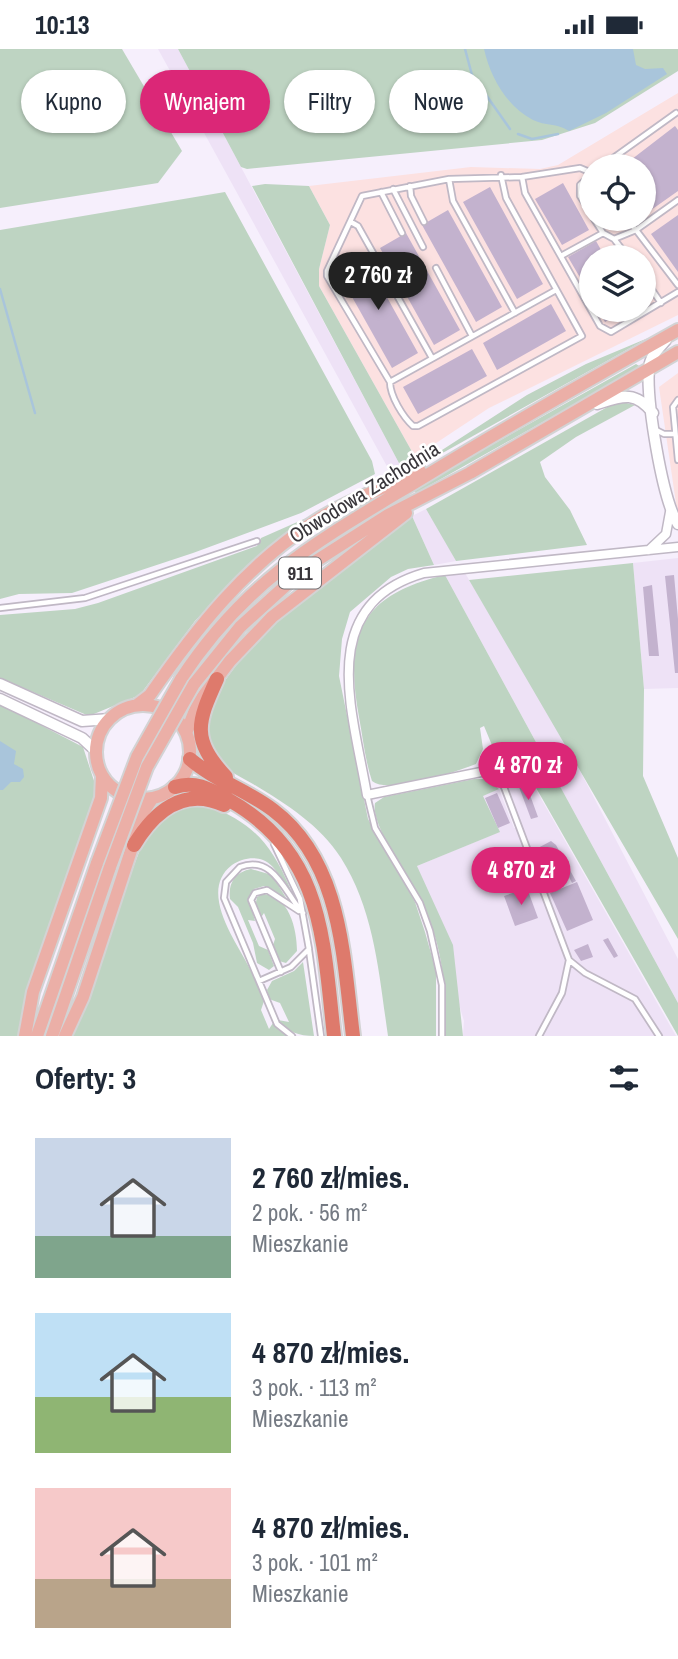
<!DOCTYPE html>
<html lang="pl">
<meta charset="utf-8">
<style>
:root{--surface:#fff;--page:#f2f2f3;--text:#1f2937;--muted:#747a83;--accent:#db2777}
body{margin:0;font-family:"Archivo Narrow",sans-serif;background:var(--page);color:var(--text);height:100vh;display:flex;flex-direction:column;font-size:26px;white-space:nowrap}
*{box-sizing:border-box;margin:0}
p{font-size:23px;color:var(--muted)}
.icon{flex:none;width:38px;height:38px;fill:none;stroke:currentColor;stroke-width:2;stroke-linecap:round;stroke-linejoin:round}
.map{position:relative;height:987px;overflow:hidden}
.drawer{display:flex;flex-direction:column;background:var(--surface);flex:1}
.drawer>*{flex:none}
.banner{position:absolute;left:21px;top:21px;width:637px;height:63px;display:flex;gap:14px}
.controls{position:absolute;left:579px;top:105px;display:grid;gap:14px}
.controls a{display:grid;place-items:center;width:77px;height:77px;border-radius:50%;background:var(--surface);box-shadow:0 2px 5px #0004;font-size:35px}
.price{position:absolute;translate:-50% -60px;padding:0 16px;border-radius:24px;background:var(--accent);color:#fff;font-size:23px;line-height:46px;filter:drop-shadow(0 2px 4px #0008)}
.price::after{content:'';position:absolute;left:50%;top:42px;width:21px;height:16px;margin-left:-10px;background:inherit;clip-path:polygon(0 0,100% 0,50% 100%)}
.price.on{background:#222;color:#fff}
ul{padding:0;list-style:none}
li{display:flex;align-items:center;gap:21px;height:175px;padding:0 35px}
li span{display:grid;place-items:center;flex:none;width:196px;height:140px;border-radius:0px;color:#555}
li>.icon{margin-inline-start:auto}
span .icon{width:84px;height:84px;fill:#fffc;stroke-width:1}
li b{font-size:30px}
h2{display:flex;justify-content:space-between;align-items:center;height:84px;padding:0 35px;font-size:30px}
.pill{padding:0 24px;border-radius:32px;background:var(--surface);box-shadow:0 2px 5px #0004;font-size:24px;line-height:63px}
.pill.on{background:var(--accent);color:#fff}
.status{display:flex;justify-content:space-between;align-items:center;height:49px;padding:0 35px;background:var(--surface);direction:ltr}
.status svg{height:19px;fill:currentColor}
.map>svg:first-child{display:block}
.commercial{fill:#fce1e1;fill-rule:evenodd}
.built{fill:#eee2f6}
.green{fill:#bed4c2}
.water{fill:#a9c5db}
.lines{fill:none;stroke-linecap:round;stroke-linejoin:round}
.stream{stroke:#a9c5db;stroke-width:2.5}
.building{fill:#c3b2ce}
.service-casing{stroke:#c0b8c5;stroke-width:8}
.minor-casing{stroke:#c0b8c5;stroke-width:11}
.tertiary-casing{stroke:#c0b8c5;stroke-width:13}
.primary-casing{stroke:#d3d3d4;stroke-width:16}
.motorway-casing{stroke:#d3d3d4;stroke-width:18}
.service{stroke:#fff;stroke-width:4.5}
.minor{stroke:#fff;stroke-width:8}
.tertiary{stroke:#fff;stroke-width:10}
.primary{stroke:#ebafa7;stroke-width:12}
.motorway{stroke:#de7a6c;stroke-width:14}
.primary-bridge-casing{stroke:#d3d3d4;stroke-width:16;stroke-linecap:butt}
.primary-bridge{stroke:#ebafa7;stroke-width:12}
.labels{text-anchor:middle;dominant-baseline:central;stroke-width:5;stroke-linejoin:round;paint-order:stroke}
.shield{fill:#fff;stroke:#747275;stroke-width:2}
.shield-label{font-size:19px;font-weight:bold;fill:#38353a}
.street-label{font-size:21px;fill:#38353a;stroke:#fff}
</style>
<div class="status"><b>10:13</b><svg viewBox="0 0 49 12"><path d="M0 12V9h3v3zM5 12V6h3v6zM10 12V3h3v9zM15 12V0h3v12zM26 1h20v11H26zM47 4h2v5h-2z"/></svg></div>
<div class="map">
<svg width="678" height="987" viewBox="0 0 678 987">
<rect width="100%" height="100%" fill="#f6effc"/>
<!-- commercial -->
<path class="commercial" d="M678 44V266L489 359 415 408 319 237V220L330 176 309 137 471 118 540 120 558 116ZM592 117H644V170H592ZM592 208H644V261H592Z
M678 324V468L659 338Z"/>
<!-- built -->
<path class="built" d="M158 0H178L400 416 389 421Z
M426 460 440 483 456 512 434 516 412 467Z
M678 509V639L644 640 633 514Z
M465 524 565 693 678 910V954L445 526Z
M527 722 535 739 676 987H463L464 972 417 817 499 783 482 747 499 740 514 779 522 778 506 730Z"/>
<!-- green -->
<path class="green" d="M0 0H122L182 102 158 134 0 159Z
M178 0H678V22L595 74 542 91 247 120 241 118Z
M265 135 309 137 330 176 319 220V237L415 408 400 416 252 137Z
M225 143 372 412 375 425 301 464 193 504 72 544 19 545 0 550V181Z
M648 289 405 425 527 346 586 315Z
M636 315 641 318 416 444 413 440Z
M618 352 635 356 576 388 540 413 545 428 570 461 587 496 456 512 426 460Z
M329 459 298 476 232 534 195 572 140 646 89 667 0 629V566L75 560 98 554 257 497 261 489Z
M412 467 434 516 408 520 391 528 350 563 342 590 339 627 368 770 415 853 425 883 436 922V987H388C379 926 375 863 341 809 320 776 286 755 253 735 239 727 225 721 214 708 161 643 364 496 412 467Z
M633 514 644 640 643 727 678 809V890L469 531Z
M445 526 678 954V987L527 723 506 730 484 677 480 679 483 700 476 715C455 723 389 746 372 732 365 711 363 689 359 668 344 586 360 546 445 526Z
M0 655 83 698 97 741 51 874 21 987H0Z
M474 730H485L499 740 483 747 500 783 417 817 453 896 463 987H445C446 946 444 908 429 870 418 841 370 779 375 754L384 748Z
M206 755C255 776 270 793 291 841 280 834 278 817 263 811 253 807 241 810 232 816 198 842 236 892 249 918 255 929 259 941 264 952L261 961 269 980 273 974 287 987H70L145 787 174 760Z
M251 820 272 826 288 852 264 837 254 840 249 850 255 872 248 871 259 897 268 901 274 917 269 921 257 914 253 894 238 858 230 850C228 834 235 823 251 820Z
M263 845C289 846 297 880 297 902L286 914 279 912 272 899 275 890 264 864 260 870 255 858 257 848Z
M303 913 314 987C299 987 287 983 278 971L289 973 280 954 269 950 267 941 272 932 294 922Z"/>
<!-- water -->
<path class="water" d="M484 0H633L636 16 645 20 663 19 667 25 606 64 569 82C557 74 545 77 533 71 506 57 490 27 484 0Z
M0 692 16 702 14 715 23 720 24 728 20 733H11L3 741H0Z"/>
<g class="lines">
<!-- stream -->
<path class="stream" d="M465 0 472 26 510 80
M518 85 532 90 558 85
M0 240 35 364"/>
</g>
<!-- building -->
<path class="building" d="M675 77 678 81V142L644 166V117H623Z
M563 134 589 181 562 196 535 150Z
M490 138 543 235 517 250 463 153Z
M448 161 502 258 476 273 422 176Z
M678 166V223L651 185Z
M406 184 460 281 434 296 380 199Z
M596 192 605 208H592V249L568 208Z
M364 207 418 304 392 319 338 223Z
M551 255 566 282 497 321 483 294Z
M598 261H627L605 273Z
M472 300 487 327 418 365 403 338Z
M674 526 678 570V624H675L665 527Z
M652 536 659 607H649L643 538Z
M526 735 538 768 531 770 519 738Z
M497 744 510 774 498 779 485 749Z
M551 792 556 796 576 832 572 834 562 814 557 817 548 800 545 802 556 829 549 832 536 800Z
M577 833 593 871 567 882 550 844Z
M527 839 538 869 515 877 504 847Z
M608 889 618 907 614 909 603 891Z
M588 895 593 908 581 912 574 901Z"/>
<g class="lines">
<defs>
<path id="service" d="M602 117 676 64
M592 124 580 119 522 128 525 144 600 277 611 283 678 243
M592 125 580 136V147L592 165
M501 126 506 149 582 287 418 377H413C403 368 390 347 390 333L556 241
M410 137 411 147 424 173
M393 140 423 198
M381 143 402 184
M678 151 636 181 678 236
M351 173 358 177 432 309
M603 184 614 190 636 181 627 170
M614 190 628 208
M561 207 603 184 594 170
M436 219 472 287
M644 229 661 254
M515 264 453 152 449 130 522 128
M390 333 327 227V222L362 147 449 130
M678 351 673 358 678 411
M656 381 664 385H673
M0 559 85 549 257 492
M486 722 496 727 504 738 569 911 585 924 635 950 659 987
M367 746 375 779 420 854 430 882 442 936V987
M309 901 321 987
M281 923 251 851 255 844 267 841 299 862
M259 932 291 918 309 900 300 850 274 795
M292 987 277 975 224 849 226 833 240 818C274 805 285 845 303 864
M539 987 562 944 569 911"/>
<path id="minor" d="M649 501 666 485 670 463
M486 722 367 746C353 663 314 556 424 524L678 498"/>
<path id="tertiary" d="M666 291C659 299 650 307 649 319 646 350 662 450 678 475
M597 355C622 347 635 341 653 364
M0 635 82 672 110 670
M0 650 82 689 96 702"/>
<path id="primary" d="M181 630C249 526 327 487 429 425 511 375 594 328 678 281
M194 635 240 578 305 519 388 466 470 424 678 303
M96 703a47 47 0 1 1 94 0a47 47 0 1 1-94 0Z
M137 656 150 646C195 581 246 516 314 473 346 452 385 439 420 422
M186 684 198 654 230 612 272 568 406 464
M25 987 33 943 101 749 102 727
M37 987 97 814
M52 987 110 818
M65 987 83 948 144 762 152 750"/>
<path id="motorway" d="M217 630C197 674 191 690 226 728
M190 710C214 731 247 741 273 761 342 813 343 908 353 987
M175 738C196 731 211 741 229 751 324 804 323 891 334 987
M134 796C154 763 183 737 224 756"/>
</defs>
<!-- service casing -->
<use href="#service" class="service-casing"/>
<!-- minor casing -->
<use href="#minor" class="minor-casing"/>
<!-- tertiary casing -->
<use href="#tertiary" class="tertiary-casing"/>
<!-- primary casing -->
<use href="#primary" class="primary-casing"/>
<!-- motorway casing -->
<use href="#motorway" class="motorway-casing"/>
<!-- service -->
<use href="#service" class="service"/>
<!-- minor -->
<use href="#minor" class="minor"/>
<!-- tertiary -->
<use href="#tertiary" class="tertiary"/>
<!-- primary -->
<use href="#primary" class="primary"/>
<!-- motorway -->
<use href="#motorway" class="motorway"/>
<defs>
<path id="primary-bridge" d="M97 814 137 708 181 630
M110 818 147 718 194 635"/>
</defs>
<!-- primary-bridge casing -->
<use href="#primary-bridge" class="primary-bridge-casing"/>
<!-- primary-bridge -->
<use href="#primary-bridge" class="primary-bridge"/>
</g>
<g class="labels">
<!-- shield labels -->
<rect class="shield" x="279" y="508.5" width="42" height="31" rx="5"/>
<g class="shield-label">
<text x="300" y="524">911</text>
</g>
<!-- street labels -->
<g class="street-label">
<text transform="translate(364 443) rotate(-32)">Obwodowa Zachodnia</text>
</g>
</g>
</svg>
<div class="controls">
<a><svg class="icon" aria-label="locate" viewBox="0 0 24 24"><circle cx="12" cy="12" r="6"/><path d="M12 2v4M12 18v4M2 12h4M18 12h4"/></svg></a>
<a><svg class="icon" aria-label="layers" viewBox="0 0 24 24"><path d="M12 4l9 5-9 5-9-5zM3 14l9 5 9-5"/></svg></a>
</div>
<b class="price on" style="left:378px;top:263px">2 760 zł</b>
<b class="price" style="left:528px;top:753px">4 870 zł</b>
<b class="price" style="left:521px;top:858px">4 870 zł</b>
<div class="banner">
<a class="pill">Kupno</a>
<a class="pill on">Wynajem</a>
<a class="pill">Filtry</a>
<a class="pill">Nowe</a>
</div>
</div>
<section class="drawer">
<h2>Oferty: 3<svg class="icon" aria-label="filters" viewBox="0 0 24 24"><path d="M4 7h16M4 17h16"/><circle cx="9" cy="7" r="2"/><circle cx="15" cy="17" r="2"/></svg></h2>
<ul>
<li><span style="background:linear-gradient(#c9d6e8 70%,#7fa58c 0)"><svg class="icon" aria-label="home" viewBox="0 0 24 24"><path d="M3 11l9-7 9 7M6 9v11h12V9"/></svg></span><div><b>2 760 zł/mies.</b><p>2 pok. · 56 m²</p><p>Mieszkanie</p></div></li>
<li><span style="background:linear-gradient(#bfe0f5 60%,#8fb573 0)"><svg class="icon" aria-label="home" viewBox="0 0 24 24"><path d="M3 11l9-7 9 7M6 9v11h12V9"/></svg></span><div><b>4 870 zł/mies.</b><p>3 pok. · 113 m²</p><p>Mieszkanie</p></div></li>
<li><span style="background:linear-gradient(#f6c9c9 65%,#b9a48a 0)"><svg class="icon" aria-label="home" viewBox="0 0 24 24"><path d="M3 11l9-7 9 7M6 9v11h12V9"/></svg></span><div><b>4 870 zł/mies.</b><p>3 pok. · 101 m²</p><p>Mieszkanie</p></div></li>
</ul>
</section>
